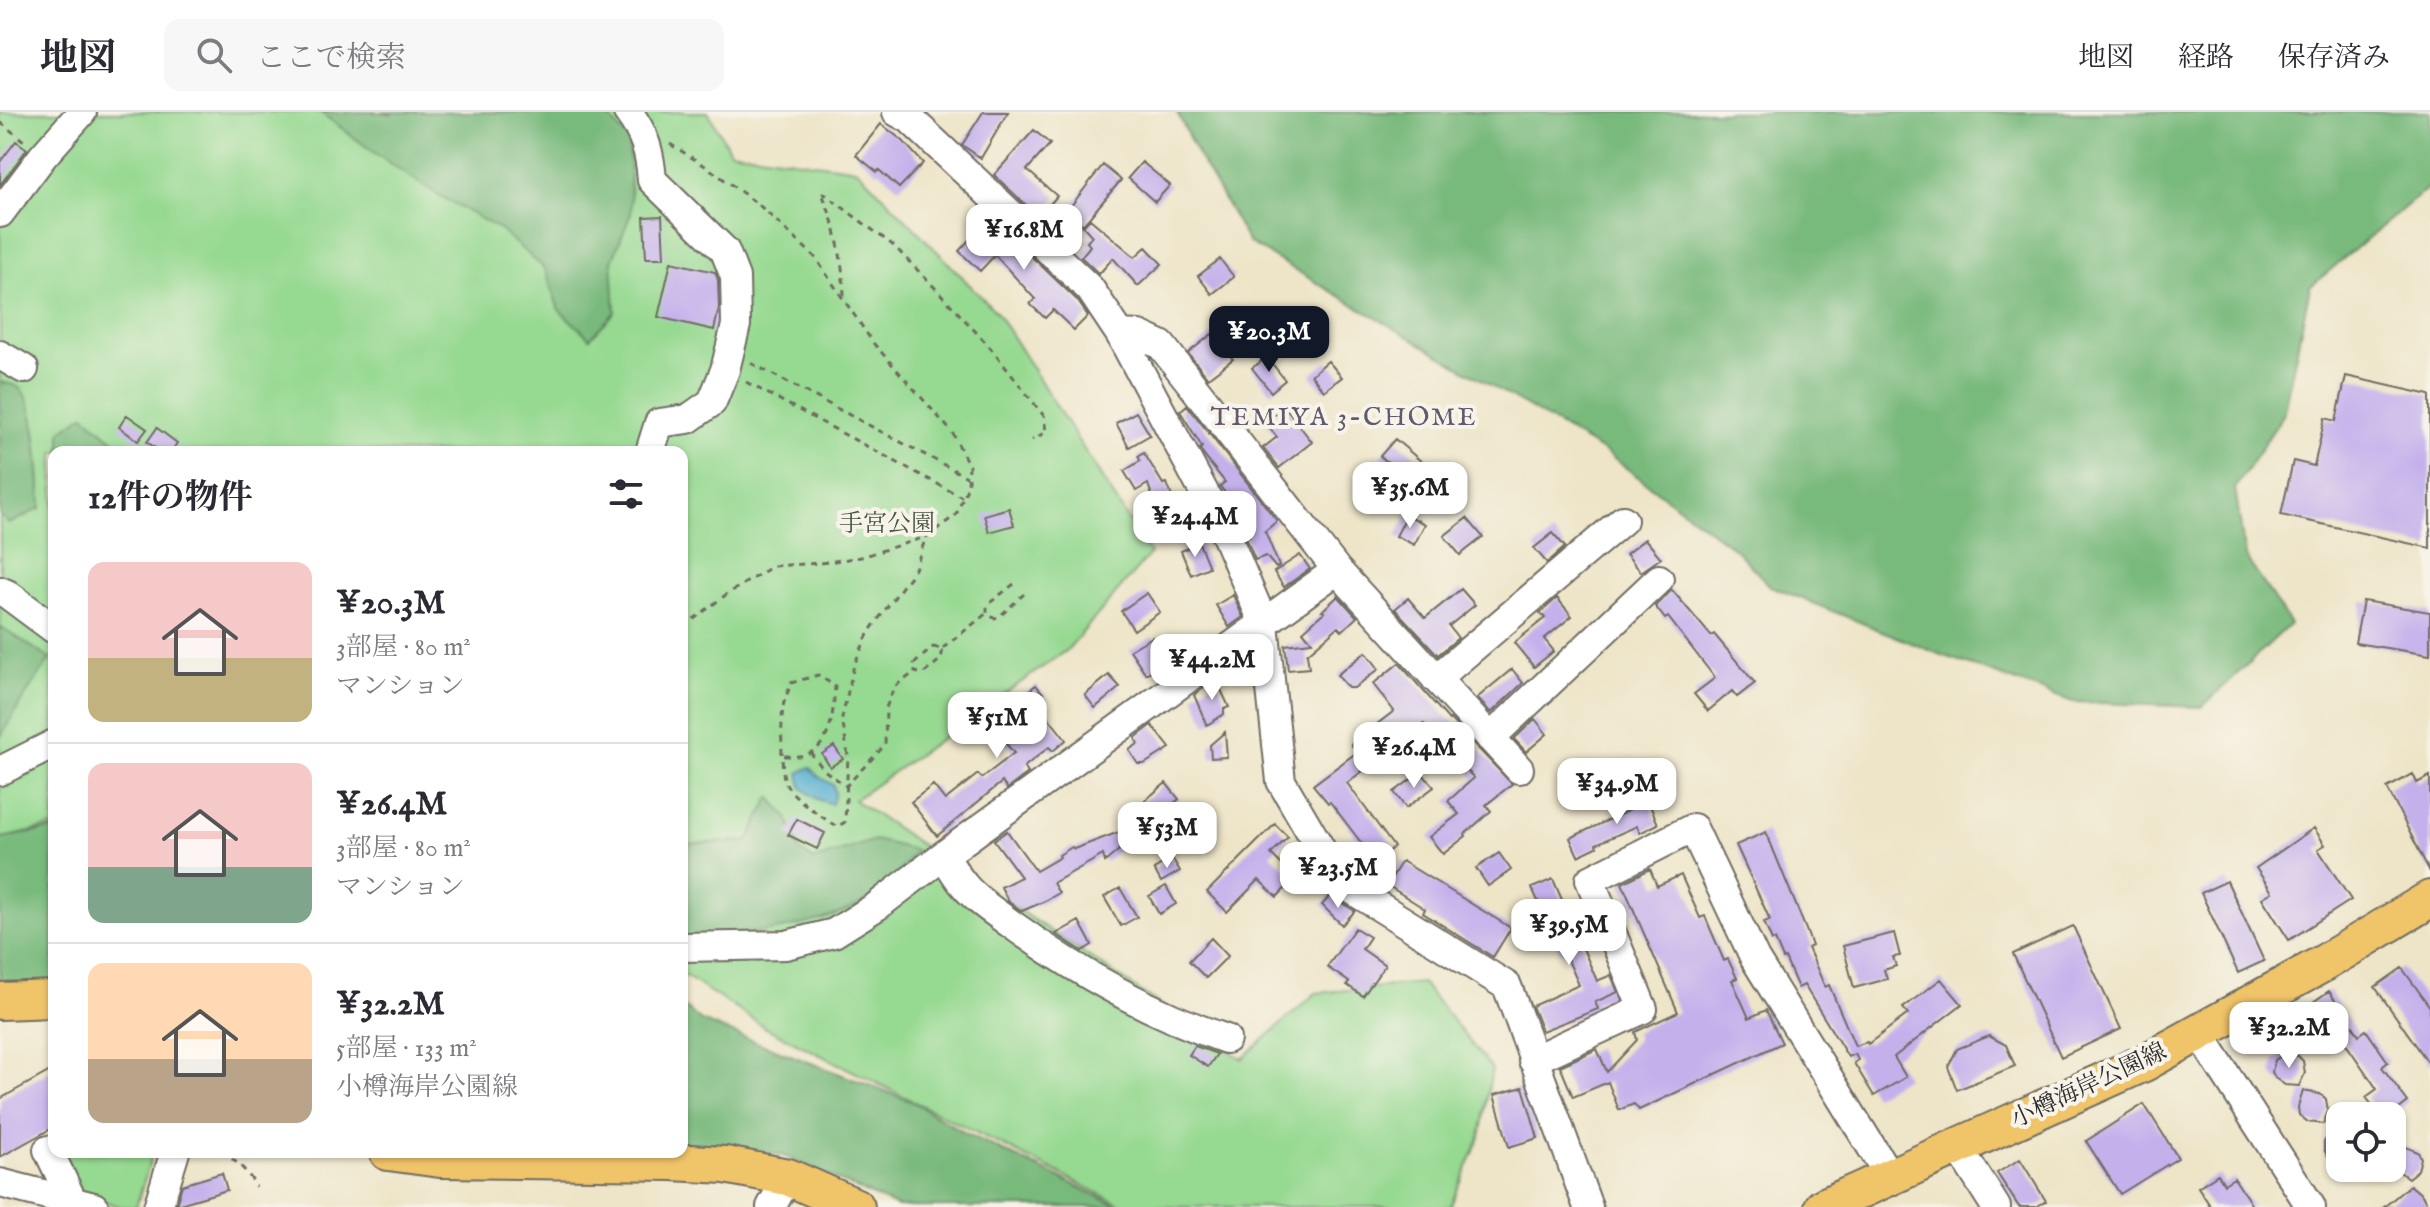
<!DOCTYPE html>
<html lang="ja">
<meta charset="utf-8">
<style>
:root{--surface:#fff;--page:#f7f7f7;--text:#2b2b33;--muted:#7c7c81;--line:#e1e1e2;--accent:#111827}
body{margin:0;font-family:"IM FELL English","Noto Serif JP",serif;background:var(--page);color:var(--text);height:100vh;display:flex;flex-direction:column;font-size:30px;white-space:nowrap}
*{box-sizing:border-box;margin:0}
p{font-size:26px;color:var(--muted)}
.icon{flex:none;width:44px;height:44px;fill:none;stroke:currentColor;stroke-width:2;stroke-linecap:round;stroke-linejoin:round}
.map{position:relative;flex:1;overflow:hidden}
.side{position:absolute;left:48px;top:334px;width:640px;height:712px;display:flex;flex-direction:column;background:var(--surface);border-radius:16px;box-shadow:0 2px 6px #0004}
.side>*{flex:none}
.controls{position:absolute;left:2326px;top:990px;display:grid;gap:16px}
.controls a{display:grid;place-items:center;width:80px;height:80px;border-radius:16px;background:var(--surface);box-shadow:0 2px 6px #0004;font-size:40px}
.price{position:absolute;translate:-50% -68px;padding:0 18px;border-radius:16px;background:#fff;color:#222;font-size:26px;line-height:52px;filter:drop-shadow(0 2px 4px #0008)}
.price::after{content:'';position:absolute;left:50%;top:48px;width:24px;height:18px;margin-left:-12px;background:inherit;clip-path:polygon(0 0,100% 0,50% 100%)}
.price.current{background:var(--accent);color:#fff}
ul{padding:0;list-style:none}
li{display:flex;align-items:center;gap:24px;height:200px;padding:0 40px}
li+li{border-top:2px solid var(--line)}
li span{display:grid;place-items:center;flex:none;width:224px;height:160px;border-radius:16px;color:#555}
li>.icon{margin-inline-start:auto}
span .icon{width:96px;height:96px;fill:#fffc;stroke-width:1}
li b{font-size:34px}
h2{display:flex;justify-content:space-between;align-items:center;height:96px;padding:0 40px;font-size:34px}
header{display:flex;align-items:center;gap:48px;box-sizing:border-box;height:112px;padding:0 40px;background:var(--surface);border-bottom:2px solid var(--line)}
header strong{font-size:38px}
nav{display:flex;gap:44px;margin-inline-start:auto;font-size:28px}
.search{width:560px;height:72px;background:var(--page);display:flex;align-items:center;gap:20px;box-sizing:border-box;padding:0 28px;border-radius:16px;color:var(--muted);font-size:30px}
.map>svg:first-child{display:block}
.green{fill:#96d991;stroke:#60825e;stroke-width:2}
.forest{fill:#78b97b;stroke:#527253;stroke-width:2}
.water{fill:#51adcf;stroke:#3e6c7d;stroke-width:2}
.building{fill:#c4b1ec}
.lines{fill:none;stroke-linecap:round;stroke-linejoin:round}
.minor-casing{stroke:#6f6c62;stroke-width:32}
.major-casing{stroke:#6f6c62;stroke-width:40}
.path{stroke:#6f6c62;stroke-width:3;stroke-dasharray:6 6;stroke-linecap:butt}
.minor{stroke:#fff;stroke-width:28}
.major{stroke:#f0c469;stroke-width:36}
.labels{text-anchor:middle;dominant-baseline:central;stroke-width:8;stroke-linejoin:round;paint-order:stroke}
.park-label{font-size:24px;fill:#465644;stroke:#f7f3e8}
.street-label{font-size:24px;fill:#2b2b2b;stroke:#f7f3e8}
.neighbourhood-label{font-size:26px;letter-spacing:2px;fill:#615a6f;stroke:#f7f3e8}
</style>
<header>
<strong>地図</strong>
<div class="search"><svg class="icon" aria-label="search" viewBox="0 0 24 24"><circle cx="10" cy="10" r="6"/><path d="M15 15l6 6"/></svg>ここで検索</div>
<nav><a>地図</a><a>経路</a><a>保存済み</a></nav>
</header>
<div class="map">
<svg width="2430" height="1095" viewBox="0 0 2430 1095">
<rect width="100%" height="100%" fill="#f7f3e8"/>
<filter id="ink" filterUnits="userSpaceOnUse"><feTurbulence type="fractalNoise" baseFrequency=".0125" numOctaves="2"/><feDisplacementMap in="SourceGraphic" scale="16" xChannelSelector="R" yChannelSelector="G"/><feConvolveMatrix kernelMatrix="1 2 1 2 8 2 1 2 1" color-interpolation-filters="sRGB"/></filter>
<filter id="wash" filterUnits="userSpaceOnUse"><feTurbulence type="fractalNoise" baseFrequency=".006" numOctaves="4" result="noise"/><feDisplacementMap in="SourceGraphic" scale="32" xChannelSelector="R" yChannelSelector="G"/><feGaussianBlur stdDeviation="1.8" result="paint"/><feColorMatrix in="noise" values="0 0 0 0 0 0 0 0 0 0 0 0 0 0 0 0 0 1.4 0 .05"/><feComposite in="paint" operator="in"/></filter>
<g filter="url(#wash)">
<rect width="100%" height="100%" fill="#eee5c8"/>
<!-- green -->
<path class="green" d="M0 0H708L730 39 857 57 998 202 1150 442 1068 537 854 688 1242 947 1316 881 1422 871 1492 957 1480 1025 1450 1095H1126L766 916 682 862V340H54V714L0 727Z
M62 1040H153L136 1095H121L82 1082Z"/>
<!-- forest -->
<path class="forest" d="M320 0H379L391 2 393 0H604L629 28 631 101 612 149 615 200 590 226 559 198 545 157 499 117 440 84 383 47Z
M1177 0H2430V74L2310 175 2283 303 2235 376 2245 444 2290 512 2202 595 2073 590 1934 540 1770 474 1735 437 1606 341 1248 130 1193 34Z
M0 270C5 271 14 272 18 275 38 287 40 373 41 396L9 412 0 403Z
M84 303 127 340H61V319Z
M0 514 50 547 21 590 0 626Z
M770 685 788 706 800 740 815 748 875 728 916 738C907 749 899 762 889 772 844 816 742 825 682 826V732L748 729Z
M54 717V869L0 876V726Z
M682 893 701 909 913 990 967 1022 1121 1095H898L782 1043 682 1035Z"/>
<!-- water -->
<path class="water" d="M810 655 819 665 833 673 835 681 832 692 817 687 802 676 799 661Z"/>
<g id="blocks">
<!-- building -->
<path class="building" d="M983 0H1008L981 46 962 33Z
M881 12 903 29 923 51 899 76 879 58 877 60 856 43Z
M1034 18 1050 32 1027 58 1057 84 1039 105 994 63Z
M16 29 27 37 0 73V50Z
M1142 50 1170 73 1155 90 1128 66Z
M1103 53 1121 68 1083 113 1067 99Z
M662 104 664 146H646L644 105Z
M990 105 1077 188 1088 204 1074 218 1053 198 1045 206 1030 192 1035 187 995 143 980 159 959 139Z
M1090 107 1135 145 1146 135 1162 152 1138 174 1113 146 1099 162 1081 145 1090 134 1087 130 1092 124 1083 114Z
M1220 147 1234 165 1212 182 1198 164Z
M671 150 715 160 718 168 719 196 714 218 658 205Z
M1212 222 1233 247 1208 266 1188 241Z
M1267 245 1285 268 1271 280 1252 256Z
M1328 249 1342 265 1324 279 1311 263Z
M2346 264 2430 283V436L2281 403 2293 349 2314 354 2325 306 2336 309Z
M1187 293 1277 409 1265 419 1279 454 1276 456 1266 444 1255 448 1246 426 1250 424 1239 409 1231 394 1233 392 1220 374 1225 370 1204 344 1200 337 1202 335 1180 299Z
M1285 295 1312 330 1279 356 1263 336 1277 325 1265 310Z
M1136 300 1150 323 1129 335 1116 311Z
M127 303 147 317 138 329 119 315Z
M157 316 177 331 171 340H161L147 330Z
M1395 327 1436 362 1422 381 1408 371 1410 368 1380 344Z
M1144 341 1163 372 1167 371 1177 399 1159 405 1148 372 1136 379 1124 359 1140 349 1138 344Z
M1009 396 1014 413 989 420 984 403Z
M1407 403 1425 412 1414 433 1396 424Z
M1467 406 1483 425 1460 443 1444 424Z
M1553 421 1565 435 1547 451 1534 436Z
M1645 427 1661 446 1641 460 1626 442Z
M1199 431 1209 455 1191 463 1181 439Z
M1300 443 1310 457 1284 475 1274 460Z
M1461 477 1475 493 1449 514 1458 526 1438 543 1395 497 1408 486 1425 506Z
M1672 478 1711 524 1714 522 1755 571 1737 585 1732 579 1708 599 1694 582 1715 566 1668 505 1665 507 1655 494Z
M1147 481 1160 500 1134 518 1121 499Z
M1233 483 1243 505 1229 515 1216 493Z
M1338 484 1357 505 1342 519 1338 515 1307 542 1309 556 1288 558 1285 533 1312 530 1303 519 1324 500 1322 499Z
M1557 486 1572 504 1544 527 1554 539 1534 555 1514 531 1545 506 1540 501Z
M2363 489 2430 500V543L2355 531Z
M1152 525 1167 548 1146 562 1130 538Z
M1366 540 1379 557 1354 576H1348L1337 563Z
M1399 551 1449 608 1450 607 1512 672 1486 693 1491 699 1465 722 1466 724 1443 742 1429 725 1459 702 1448 689 1474 666 1424 612 1347 671 1394 735 1366 756 1353 740 1363 733 1330 690 1328 691 1313 673 1357 640 1351 632 1394 599 1373 572Z
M1512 557 1523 571 1491 601 1477 586Z
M1109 563 1120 575 1095 596 1085 583Z
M1216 567 1229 595 1224 597V602L1207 613 1194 583Z
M1036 573 1046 585 1038 592 1066 628 1053 639 1049 635 1024 655 1028 661 1007 677 1002 670 937 724 911 690 933 673 945 688 978 662 982 666 1014 641 986 608 1006 591 1009 594Z
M1535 607 1547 622 1526 640 1514 627Z
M1152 613 1170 636 1144 652H1138L1129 638 1138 632 1135 626Z
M1225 620 1227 645 1211 646 1210 633Z
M834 634 843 647 830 655 822 642Z
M1421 660 1434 675 1406 696 1394 680Z
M2413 662 2417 671 2430 664V760L2387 676Z
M1166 671 1179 687 1150 711 1137 695Z
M1645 682 1658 712 1640 721 1637 714 1596 732 1597 735 1578 744 1570 726 1630 698 1626 690Z
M797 707 825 721 817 737 788 723Z
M1275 712 1288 725 1271 742 1295 766 1277 785 1259 768 1227 800 1207 780Z
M1135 714 1139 722 1125 730 1126 732 1105 750 1103 743 1053 771 1059 781 1045 789 1022 799 1008 789 1001 775 1021 765 994 728 1007 719 1036 759 1060 745 1059 743 1072 735 1074 737Z
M2314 716 2325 733 2318 737 2351 788 2289 828 2262 786 2272 780 2256 756Z
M1766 720 1805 815 1812 834 1808 836 1825 875 1829 873 1855 934 1867 930 1868 932 1908 902 1903 896 1941 867 1962 892 1894 945 1906 965 1874 984 1854 951 1858 948 1855 942 1848 945 1804 873 1798 876 1785 846 1783 847 1775 828 1772 829 1764 810 1770 808 1736 733Z
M1499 741 1511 758 1488 774 1476 756Z
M1172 746 1180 759 1161 770 1154 757Z
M1402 749 1511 816 1493 845 1423 801 1425 797 1387 773Z
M1650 757 1657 774 1681 763 1700 806 1705 804 1724 849 1728 847 1737 866 1732 868 1749 906 1766 898 1782 931 1639 998 1634 992 1619 998 1608 970 1573 985 1560 954 1597 937 1607 960 1637 928 1635 920 1678 900 1622 771Z
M1553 767 1597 869 1611 863 1618 880 1595 890 1598 897 1542 919 1532 894 1579 873 1564 839 1561 841 1554 826 1557 825 1544 795 1541 796 1532 776Z
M2227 769 2264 849 2238 861 2201 781Z
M1166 774 1176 792 1159 802 1149 784Z
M1120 776 1137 805 1121 814 1104 785Z
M1330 784 1355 799 1342 813 1322 793Z
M1079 809 1092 833 1082 839 1056 822Z
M2073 814 2121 917 2061 945 2013 842Z
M1355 816 1370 825 1362 837 1385 853 1363 884 1347 873 1349 870 1327 855Z
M1894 821 1900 844 1893 845 1896 854 1884 858 1887 867 1854 876 1843 834Z
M1211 826 1228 844 1206 866 1189 849Z
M2402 856 2430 895V953L2375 875Z
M2329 879 2359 923 2366 918 2388 950 2382 955 2408 990 2390 1004H2380L2366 985 2377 977 2337 919 2325 927 2303 897Z
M1989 924 2006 933 2015 954 1957 978 1948 955 1957 937Z
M1195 934 1217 942 1208 955 1189 943Z
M2286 941 2298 944 2303 949 2305 961 2299 974 2285 973 2275 966 2272 960 2275 948Z
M54 957V1015L0 1045V987Z
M1523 975 1538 1026 1509 1035 1494 983Z
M2303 979 2320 982 2326 987 2328 999 2323 1012 2308 1010 2299 1003 2298 995Z
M2144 992 2178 1046 2120 1082 2086 1029Z
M2340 1006V1055L2327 1044 2324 1037V1030Z
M2406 1035 2418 1040 2421 1046 2418 1058 2408 1066 2397 1058 2394 1047 2400 1037Z
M2020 1047 2046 1089 2036 1095H2019L1997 1061Z
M222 1061 227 1078 176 1093 182 1073Z
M2218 1062 2224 1072 2234 1066 2253 1095H2211L2198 1075Z
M2410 1073 2422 1083 2428 1095H2384Z"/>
</g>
</g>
<g filter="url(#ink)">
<use href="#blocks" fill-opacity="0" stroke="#6f6c62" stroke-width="2"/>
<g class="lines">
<defs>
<path id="minor" d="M628 0C645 22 650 41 652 68L725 139 735 165 736 213 725 258 712 290 688 307 659 311 650 340
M897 0 910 7 1090 177 1120 222 1223 416 1264 512 1281 669 1340 770 1507 874 1588 1095
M0 101 43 44 82 0
M1120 222 1139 223 1161 233 1337 458 1519 657
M0 243 24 257
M0 479 7 482 54 517
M1436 567 1623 408
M1490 626 1659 467
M0 659 54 632
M944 743C950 753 956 764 964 773 977 789 995 800 1011 812 1076 859 1150 901 1226 927
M682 835 786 833 834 821 877 794 944 743 1337 458
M2199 921 2311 1095
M1533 948 1643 897 1590 768 1693 716 1755 847 1890 1065
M1958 1035 1996 1095
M48 1038 74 1092
M0 1071 94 1095
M158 1095 175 1040
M771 1095 788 1065"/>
<path id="major" d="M0 889 54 887
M388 1040 440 1047 672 1050 725 1053 788 1065 856 1095
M1823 1095 2144 951 2324 851 2430 787"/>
</defs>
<!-- minor casing -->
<use href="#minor" class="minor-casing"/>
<!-- major casing -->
<use href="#major" class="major-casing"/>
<!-- path -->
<path class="path" d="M0 10 24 29
M670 32 707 55 759 93 814 144 874 232 952 320 969 354 968 374 956 403 926 425 861 445 821 451 773 454 727 482 682 516
M822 80 894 134 939 180 988 233 1044 304 1046 320 1032 328
M823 84C837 117 843 149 844 185
M751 251 967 365
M746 270 962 385
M1014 472 987 493V501L994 506 999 505 1024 482
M933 535 943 537 941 547 923 562 915 560 914 552Z
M943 536 987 501
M810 640 824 658 846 674 885 633 886 596 894 575 915 560
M784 644C790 644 798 645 804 643 833 636 833 598 835 574L818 563 791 571C789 579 784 587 783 595 781 606 781 662 785 670 791 685 824 706 837 715L845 710 848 644 842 606 854 553 869 520 915 457 926 425
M222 1040C237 1050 248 1059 256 1075"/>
<!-- minor -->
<use href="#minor" class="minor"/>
<!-- major -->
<use href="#major" class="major"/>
</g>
</g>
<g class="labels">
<!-- park labels -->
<g class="park-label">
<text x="887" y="412">手宮公園</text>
</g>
<!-- street labels -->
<g class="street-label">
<text transform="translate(2089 974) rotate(-25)">小樽海岸公園線</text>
</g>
<!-- neighbourhood labels -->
<g class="neighbourhood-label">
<text x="1344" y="305">TEMIYA 3-CHOME</text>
</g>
</g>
</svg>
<div class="controls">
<a><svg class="icon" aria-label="locate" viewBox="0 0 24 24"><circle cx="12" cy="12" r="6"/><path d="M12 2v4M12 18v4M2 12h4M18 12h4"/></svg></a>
</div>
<b class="price" style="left:1024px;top:160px">¥16.8M</b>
<b class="price current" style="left:1269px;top:262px">¥20.3M</b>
<b class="price" style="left:1410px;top:418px">¥35.6M</b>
<b class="price" style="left:1195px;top:447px">¥24.4M</b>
<b class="price" style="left:1212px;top:590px">¥44.2M</b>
<b class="price" style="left:997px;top:648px">¥51M</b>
<b class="price" style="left:1414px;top:678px">¥26.4M</b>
<b class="price" style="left:1617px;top:714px">¥34.9M</b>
<b class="price" style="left:1167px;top:758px">¥53M</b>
<b class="price" style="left:1338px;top:798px">¥23.5M</b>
<b class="price" style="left:1569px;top:855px">¥39.5M</b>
<b class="price" style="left:2289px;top:958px">¥32.2M</b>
<section class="side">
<h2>12件の物件<svg class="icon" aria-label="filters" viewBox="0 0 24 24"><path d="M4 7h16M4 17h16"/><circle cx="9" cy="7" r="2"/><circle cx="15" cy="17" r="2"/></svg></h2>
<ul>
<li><span style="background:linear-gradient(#f6c9c9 60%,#c2b280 0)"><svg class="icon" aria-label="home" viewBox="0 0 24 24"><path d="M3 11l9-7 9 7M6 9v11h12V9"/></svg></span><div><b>¥20.3M</b><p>3部屋 · 80 m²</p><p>マンション</p></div></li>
<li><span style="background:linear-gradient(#f6c9c9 65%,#7fa58c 0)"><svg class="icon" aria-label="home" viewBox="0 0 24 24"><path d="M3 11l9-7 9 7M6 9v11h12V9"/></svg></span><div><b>¥26.4M</b><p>3部屋 · 80 m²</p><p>マンション</p></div></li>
<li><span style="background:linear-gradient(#ffd9b3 60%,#b9a48a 0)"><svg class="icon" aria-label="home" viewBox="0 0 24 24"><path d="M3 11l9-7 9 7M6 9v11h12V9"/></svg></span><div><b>¥32.2M</b><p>5部屋 · 133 m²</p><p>小樽海岸公園線</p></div></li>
</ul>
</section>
</div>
